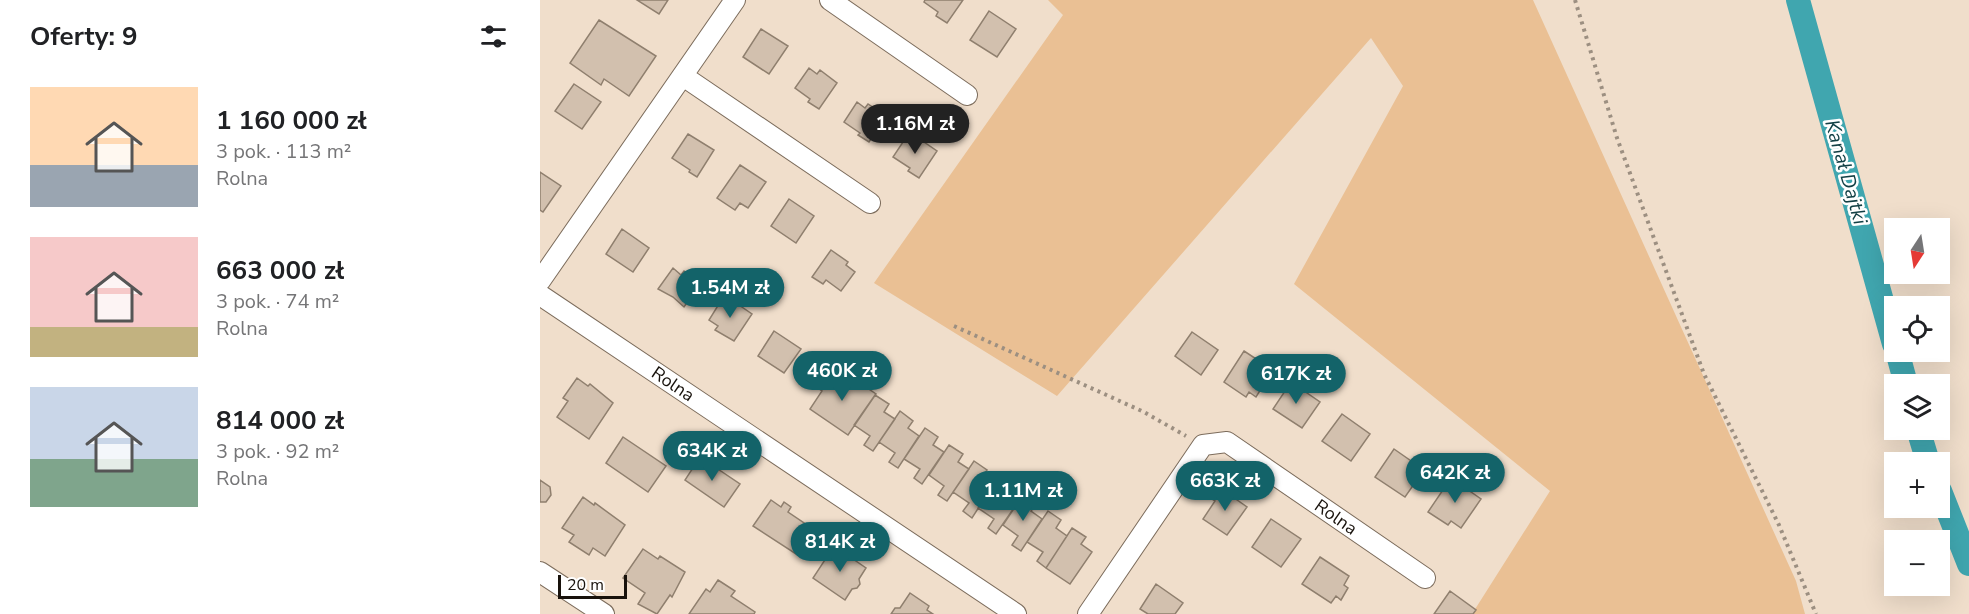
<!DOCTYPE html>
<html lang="pl">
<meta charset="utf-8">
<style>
:root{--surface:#fff;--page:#f2f2f2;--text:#202124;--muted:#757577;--accent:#136369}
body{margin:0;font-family:"Nunito Sans",sans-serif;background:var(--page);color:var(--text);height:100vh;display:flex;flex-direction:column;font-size:22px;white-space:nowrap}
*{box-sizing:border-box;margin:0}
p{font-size:20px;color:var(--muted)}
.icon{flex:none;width:33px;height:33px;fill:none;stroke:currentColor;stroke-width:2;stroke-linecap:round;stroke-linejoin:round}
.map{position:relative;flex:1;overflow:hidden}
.details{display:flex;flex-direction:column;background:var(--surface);width:540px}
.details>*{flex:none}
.needle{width:39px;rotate:192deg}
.controls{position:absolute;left:1344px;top:218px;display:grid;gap:12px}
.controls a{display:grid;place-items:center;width:66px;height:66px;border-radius:0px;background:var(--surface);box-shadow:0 6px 24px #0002;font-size:30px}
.scale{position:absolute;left:18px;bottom:15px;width:69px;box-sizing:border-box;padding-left:6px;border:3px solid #18120c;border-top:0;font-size:16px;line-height:21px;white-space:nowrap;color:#18120c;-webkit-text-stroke:4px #fff;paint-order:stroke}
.price{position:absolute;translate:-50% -51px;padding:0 14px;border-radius:21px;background:var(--accent);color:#fff;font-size:20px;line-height:39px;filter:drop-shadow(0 2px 3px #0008)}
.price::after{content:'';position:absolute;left:50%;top:36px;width:18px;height:14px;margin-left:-9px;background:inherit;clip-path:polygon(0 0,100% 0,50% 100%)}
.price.on{background:#222;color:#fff}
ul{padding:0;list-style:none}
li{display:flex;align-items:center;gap:18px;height:150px;padding:0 30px}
li span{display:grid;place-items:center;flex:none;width:168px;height:120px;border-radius:0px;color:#555}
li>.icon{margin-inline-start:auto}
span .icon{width:72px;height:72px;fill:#fffc;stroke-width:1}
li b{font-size:26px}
h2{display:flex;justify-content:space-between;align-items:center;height:72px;padding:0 30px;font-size:26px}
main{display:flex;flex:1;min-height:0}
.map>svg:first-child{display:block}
.green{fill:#eac094}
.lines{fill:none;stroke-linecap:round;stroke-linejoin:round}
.canal{stroke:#40a6af;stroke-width:24}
.building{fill:#d2c0ae;stroke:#8f7f6e;stroke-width:1.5}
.minor-casing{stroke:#7c6c5c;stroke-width:22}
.path{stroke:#9c8f81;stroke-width:4;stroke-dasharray:3 4.5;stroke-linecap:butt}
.minor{stroke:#fff;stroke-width:20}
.labels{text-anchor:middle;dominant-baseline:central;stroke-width:5;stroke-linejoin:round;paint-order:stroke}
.street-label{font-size:18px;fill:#18120c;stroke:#fff}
.water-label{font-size:20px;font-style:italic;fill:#124045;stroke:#fff}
</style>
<main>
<section class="details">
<h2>Oferty: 9<svg class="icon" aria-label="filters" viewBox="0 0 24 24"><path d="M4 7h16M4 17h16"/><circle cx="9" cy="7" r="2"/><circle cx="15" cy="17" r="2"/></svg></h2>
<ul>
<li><span style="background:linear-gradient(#ffd9b3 65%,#9aa5b1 0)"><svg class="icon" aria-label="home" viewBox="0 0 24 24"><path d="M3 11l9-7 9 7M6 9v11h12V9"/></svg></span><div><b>1 160 000 zł</b><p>3 pok. · 113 m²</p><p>Rolna</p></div></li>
<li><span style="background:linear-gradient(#f6c9c9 75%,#c2b280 0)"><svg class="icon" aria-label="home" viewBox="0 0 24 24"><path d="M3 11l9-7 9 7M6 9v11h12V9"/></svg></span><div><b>663 000 zł</b><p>3 pok. · 74 m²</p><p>Rolna</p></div></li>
<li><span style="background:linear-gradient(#c9d6e8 60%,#7fa58c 0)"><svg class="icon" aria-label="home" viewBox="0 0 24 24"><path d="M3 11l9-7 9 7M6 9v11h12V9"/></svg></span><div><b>814 000 zł</b><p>3 pok. · 92 m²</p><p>Rolna</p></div></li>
</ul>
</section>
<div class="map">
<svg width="1429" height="614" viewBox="0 0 1429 614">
<rect width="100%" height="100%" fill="#f0decb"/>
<!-- green -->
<path class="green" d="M508 0H993L1256 581 1265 614H932L1010 491 754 284 863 86 831 38 517 396 334 283 523 15Z"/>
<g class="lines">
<!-- canal -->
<path class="canal" d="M1258 0 1354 344
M1357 351 1366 384
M1378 429 1388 462
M1400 491 1429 564"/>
</g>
<!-- building -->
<path class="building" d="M97 0H128L119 14Z
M385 0H423L407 23 396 16 398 12 384 2Z
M449 11 476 29 457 57 430 40Z
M59 20 116 56 89 96 64 79 61 85 30 63Z
M221 29 248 46 229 74 203 57Z
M269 68 277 74 280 70 297 83 279 109 268 102 270 99 255 88Z
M34 84 61 102 42 129 15 111Z
M317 102 325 108 328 104 346 116 329 142 318 135 320 133 304 122Z
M148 134 174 150 157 177 149 172 150 170 132 158Z
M367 136 376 141 378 138 397 151 379 178 368 171 370 168 353 157Z
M200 165 226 182 208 208 200 203 195 210 177 198Z
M0 172 21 186 3 212 0 210Z
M249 199 274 216 256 243 231 226Z
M82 229 109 248 93 272 66 254Z
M291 250 308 262 306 265 315 272 301 291 286 280 283 284 272 277Z
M133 268 141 275 144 271 161 283 144 307 133 297 118 289Z
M182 299 191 305 193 301 212 314 194 341 175 330 178 326 169 320Z
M234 331 261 349 244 373 218 356Z
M652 332 678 350 661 375 635 356Z
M704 351 733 370 716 397 709 392 706 397 684 382Z
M295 372 308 381 311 377 336 394 308 435 270 409 282 391 278 388 286 376 290 379Z
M37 378 48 386 50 384 73 403 49 439 17 417 28 401 23 398Z
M751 382 780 402 762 428 733 409Z
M335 395 349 404 344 412 355 419 333 451 324 445 330 436 314 425Z
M360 411 373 421 368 428 379 436 358 468 349 462 355 453 339 442Z
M802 414 830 434 811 461 782 441Z
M385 428 398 437 393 445 404 452 382 484 374 478 380 469 364 459Z
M83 437 126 466 108 492 66 463Z
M409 445 423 454 418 462 429 469 407 501 398 495 404 486 389 475Z
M854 449 884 470 865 497 835 477Z
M160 457 200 484 184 507 145 480Z
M434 461 447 470 442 478 453 485 432 518 423 511 429 503 413 492Z
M459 478 472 487 466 495 478 502 456 534 448 528 454 519 438 508Z
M911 478 941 499 921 528 911 521 908 525 888 512Z
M0 480 10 487 11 495 6 502H0Z
M680 488 707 507 687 535 663 519 675 501 672 499Z
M483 495 497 504 491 511 502 519 481 551 472 545 478 536 463 525Z
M43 497 54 505 55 503 85 525 65 556 53 548 49 555 29 542 34 535 22 528Z
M231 500 241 507 244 502 251 507 248 512 273 529 256 554 213 526Z
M508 511 521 520 516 528 527 536 506 568 497 561 503 552 487 542Z
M731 519 761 539 741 567 712 547Z
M532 528 546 537 541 544 552 552 530 584 506 568Z
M294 546 326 568 319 579 320 584 317 588 312 589 305 600 273 578Z
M103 549 118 559 120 556 145 572 132 597 130 595 117 614 98 604 105 593 83 578Z
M780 557 809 576 804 585 808 588 801 600 796 596 791 603 762 584Z
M178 580 195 591 191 596 215 612 214 614H149L166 589 170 592Z
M616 584 643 603 635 614H608L600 609Z
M910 591 936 610 933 614H894Z
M370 593 389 606 387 610 393 614H351L355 608H360Z"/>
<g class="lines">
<defs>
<path id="minor" d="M290 0 427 95
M143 76 330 203
M0 281 195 0
M0 295 476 614
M0 572 64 614
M548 614 663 445 687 442 885 578"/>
</defs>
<!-- minor casing -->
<use href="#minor" class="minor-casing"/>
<!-- path -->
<path class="path" d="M1035 0 1077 138 1164 374 1239 525 1276 614
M414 326 604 412 646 436"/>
<!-- minor -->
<use href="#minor" class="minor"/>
</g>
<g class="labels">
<!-- street labels -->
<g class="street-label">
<text transform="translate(133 384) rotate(34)">Rolna</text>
<text transform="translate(796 517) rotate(35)">Rolna</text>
</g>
<!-- water labels -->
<g class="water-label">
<text transform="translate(1306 172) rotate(74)">Kanał Dajtki</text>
</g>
</g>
</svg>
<div class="controls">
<a><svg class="needle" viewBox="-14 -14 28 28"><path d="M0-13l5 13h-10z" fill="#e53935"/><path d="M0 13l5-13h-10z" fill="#757577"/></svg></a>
<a><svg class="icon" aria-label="locate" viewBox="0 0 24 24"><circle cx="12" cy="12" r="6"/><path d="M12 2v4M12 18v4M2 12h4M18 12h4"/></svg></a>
<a><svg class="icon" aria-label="layers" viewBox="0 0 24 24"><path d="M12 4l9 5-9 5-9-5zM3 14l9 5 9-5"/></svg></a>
<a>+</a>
<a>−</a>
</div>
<div class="scale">20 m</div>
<b class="price on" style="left:375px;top:155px">1.16M zł</b>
<b class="price" style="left:190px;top:319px">1.54M zł</b>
<b class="price" style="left:302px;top:402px">460K zł</b>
<b class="price" style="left:756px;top:405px">617K zł</b>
<b class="price" style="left:172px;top:482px">634K zł</b>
<b class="price" style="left:915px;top:504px">642K zł</b>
<b class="price" style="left:685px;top:512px">663K zł</b>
<b class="price" style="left:483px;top:522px">1.11M zł</b>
<b class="price" style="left:300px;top:573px">814K zł</b>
</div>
</main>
